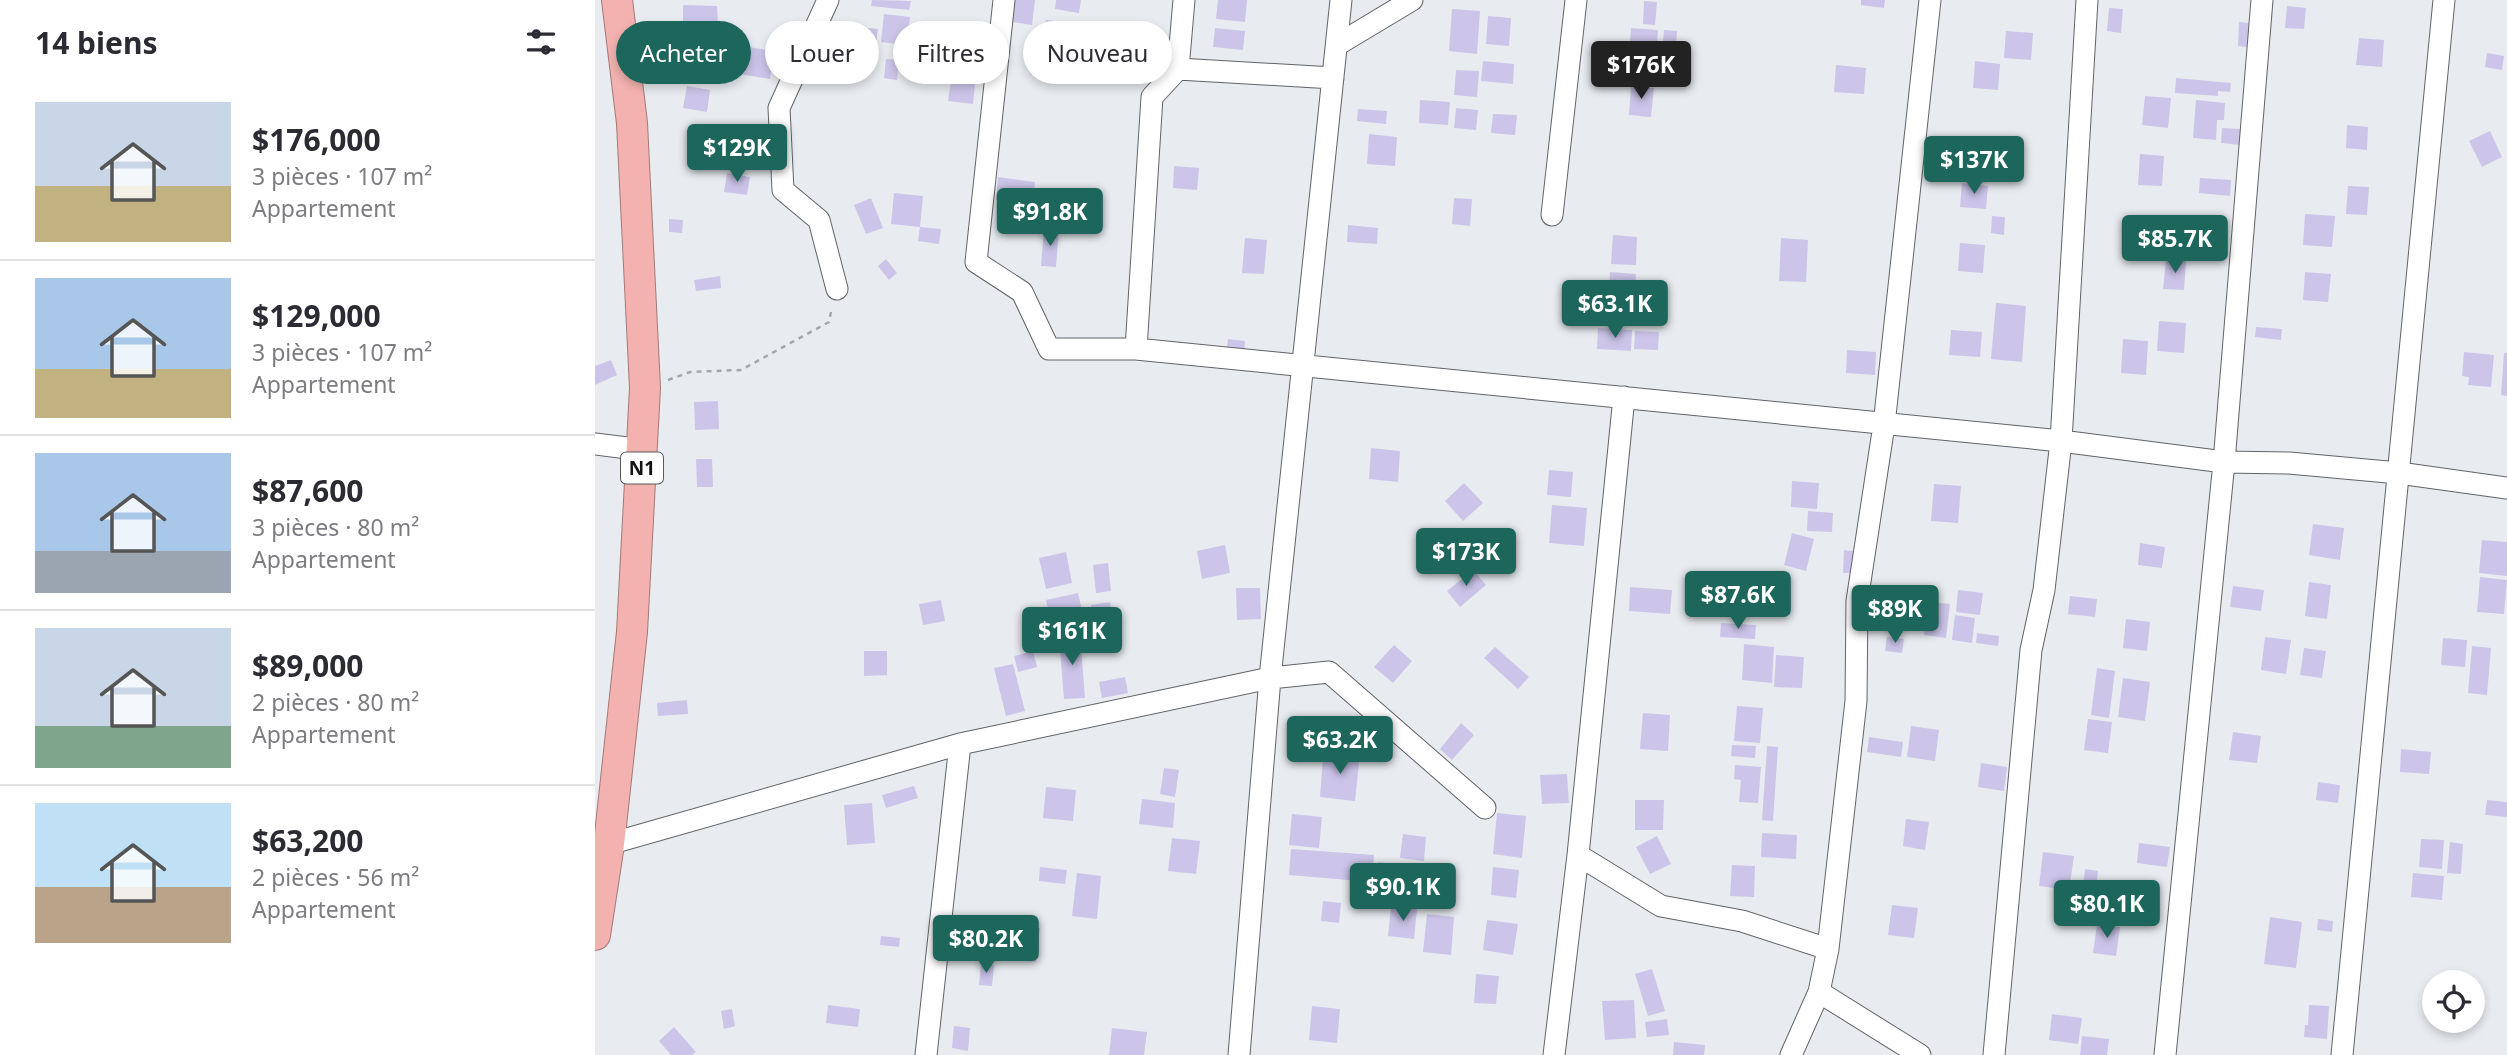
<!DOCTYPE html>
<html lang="fr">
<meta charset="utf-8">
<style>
:root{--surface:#fff;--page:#f2f2f3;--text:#2b2b33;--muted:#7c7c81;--line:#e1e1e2;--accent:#1d665b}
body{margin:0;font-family:"Noto Sans",sans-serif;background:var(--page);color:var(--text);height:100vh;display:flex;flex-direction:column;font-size:26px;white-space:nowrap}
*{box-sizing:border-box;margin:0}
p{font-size:23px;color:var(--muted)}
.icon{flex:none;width:38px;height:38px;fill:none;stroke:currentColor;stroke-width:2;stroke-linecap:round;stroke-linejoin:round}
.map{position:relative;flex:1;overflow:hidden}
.details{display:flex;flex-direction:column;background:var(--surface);width:595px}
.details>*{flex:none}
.banner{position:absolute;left:21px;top:21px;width:665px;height:63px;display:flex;gap:14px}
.controls{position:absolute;left:1827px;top:970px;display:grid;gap:14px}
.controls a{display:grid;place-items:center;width:63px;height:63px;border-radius:50%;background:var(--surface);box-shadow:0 4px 10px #0003;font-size:35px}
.price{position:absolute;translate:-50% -60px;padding:0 16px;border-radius:7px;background:var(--accent);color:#fff;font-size:23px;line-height:46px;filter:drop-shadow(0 2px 4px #0008)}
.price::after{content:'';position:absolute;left:50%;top:42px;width:21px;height:16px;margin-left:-10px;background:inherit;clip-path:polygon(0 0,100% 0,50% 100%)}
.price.selected{background:#222;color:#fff}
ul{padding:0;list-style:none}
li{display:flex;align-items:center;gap:21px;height:175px;padding:0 35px}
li+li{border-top:2px solid var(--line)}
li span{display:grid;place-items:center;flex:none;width:196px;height:140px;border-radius:0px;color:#555}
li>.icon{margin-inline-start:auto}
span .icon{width:84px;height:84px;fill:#fffc;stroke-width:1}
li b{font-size:30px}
h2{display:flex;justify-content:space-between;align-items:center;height:84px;padding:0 35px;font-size:30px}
.chip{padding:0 24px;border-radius:32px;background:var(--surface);box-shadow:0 4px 10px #0003;font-size:24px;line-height:63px}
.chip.selected{background:var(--accent);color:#fff}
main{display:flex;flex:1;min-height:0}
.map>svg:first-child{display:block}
.building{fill:#ccc5e9}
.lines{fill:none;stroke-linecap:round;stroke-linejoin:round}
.minor-casing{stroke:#606367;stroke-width:23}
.highway-casing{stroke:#a47a79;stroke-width:32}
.path{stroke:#a4a7aa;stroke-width:2.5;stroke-dasharray:5 5;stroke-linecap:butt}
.minor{stroke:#fff;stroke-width:21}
.highway{stroke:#f3b2af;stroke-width:30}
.labels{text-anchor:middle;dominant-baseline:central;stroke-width:7;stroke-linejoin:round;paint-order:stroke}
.shield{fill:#fff;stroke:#595a5b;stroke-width:2}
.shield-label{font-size:19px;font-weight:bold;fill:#121315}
</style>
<main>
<section class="details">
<h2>14 biens<svg class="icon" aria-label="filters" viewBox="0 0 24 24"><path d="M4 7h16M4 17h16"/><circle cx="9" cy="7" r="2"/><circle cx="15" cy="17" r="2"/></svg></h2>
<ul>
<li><span style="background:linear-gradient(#c9d6e8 60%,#c2b280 0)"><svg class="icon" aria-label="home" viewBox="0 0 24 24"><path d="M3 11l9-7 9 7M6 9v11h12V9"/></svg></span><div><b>$176,000</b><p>3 pièces · 107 m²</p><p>Appartement</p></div></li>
<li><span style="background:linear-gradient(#a9c7e8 65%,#c2b280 0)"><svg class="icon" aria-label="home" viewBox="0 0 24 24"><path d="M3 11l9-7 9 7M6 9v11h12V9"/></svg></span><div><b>$129,000</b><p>3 pièces · 107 m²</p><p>Appartement</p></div></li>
<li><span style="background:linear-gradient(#a9c7e8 70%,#9aa5b1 0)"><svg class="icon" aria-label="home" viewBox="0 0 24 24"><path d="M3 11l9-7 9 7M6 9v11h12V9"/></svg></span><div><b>$87,600</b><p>3 pièces · 80 m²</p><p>Appartement</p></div></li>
<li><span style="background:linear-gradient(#c9d6e8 70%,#7fa58c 0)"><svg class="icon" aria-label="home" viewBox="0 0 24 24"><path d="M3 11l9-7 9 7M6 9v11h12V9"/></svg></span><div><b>$89,000</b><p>2 pièces · 80 m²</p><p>Appartement</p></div></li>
<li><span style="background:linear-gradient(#bfe0f5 60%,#b9a48a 0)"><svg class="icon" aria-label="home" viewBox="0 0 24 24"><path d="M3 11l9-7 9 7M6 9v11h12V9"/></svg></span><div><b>$63,200</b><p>2 pièces · 56 m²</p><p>Appartement</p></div></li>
</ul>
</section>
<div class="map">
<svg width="1912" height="1055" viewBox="0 0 1912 1055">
<rect width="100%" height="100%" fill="#e8ecf0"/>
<!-- building -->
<path class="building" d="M277 0 316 1 314 10 276 6Z
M419 0H440L437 25 417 22Z
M461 0H486L484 13 460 9Z
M623 0H652L650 22 621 19Z
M1266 0H1290L1289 8 1266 5Z
M1049 1 1062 2 1060 25 1048 24Z
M88 5 122 6 123 23 88 22Z
M1692 6 1711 8 1709 29 1690 28Z
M1514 8 1528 9 1526 33 1512 31Z
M857 9 885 11 882 54 854 51Z
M289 14 315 17 312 45 286 42Z
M893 16 916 18 914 46 891 44Z
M451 20 470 22 466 63 446 61Z
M1644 22 1654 23 1652 47 1643 46Z
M243 25 283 29 281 43 242 39Z
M620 28 650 31 648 50 618 47Z
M1036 28 1063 30 1062 43 1035 41Z
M1069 30 1082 31 1079 74 1066 72Z
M1411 31 1438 33 1436 60 1409 58Z
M489 32 518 35 514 67 485 64Z
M1764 38 1789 40 1787 67 1761 65Z
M141 45 179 51 175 79 137 73Z
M1035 45 1063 48 1060 84 1032 81Z
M1892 53 1909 56 1907 70 1890 67Z
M291 59 304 60 302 80 289 78Z
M888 61 919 64 918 84 886 81Z
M1380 61 1405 64 1403 90 1378 88Z
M1241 65 1271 68 1269 94 1239 92Z
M861 70 884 71 882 97 859 95Z
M1581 78 1636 83 1635 92 1623 91V96L1580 93Z
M356 81 380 84 378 104 353 101Z
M92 86 115 90 112 112 88 108Z
M1036 86 1059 88 1056 117 1034 115Z
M1550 96 1576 98 1573 128 1547 125Z
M825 100 855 102 853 125 824 123Z
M1601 100 1630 103 1629 120H1622L1621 140 1598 138Z
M861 108 883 110 881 130 859 128Z
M763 109 792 111 791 124 762 121Z
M898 114 922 115 920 135 896 133Z
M1752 125 1773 127 1772 150 1751 148Z
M1627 128 1648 129 1646 145 1626 143Z
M1895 131 1907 157 1887 167 1874 141Z
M774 134 802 137 800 166 772 164Z
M1545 154 1569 156 1567 186 1543 185Z
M579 166 604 168 602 190 578 188Z
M132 173 155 177 152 195 129 192Z
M403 177 440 182 438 204 401 200Z
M1605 178 1636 180 1635 196 1604 193Z
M1367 183 1393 186 1391 209 1365 207Z
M1753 186 1774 187 1772 215 1751 214Z
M299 193 328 196 325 227 346 229 344 244 323 241 325 227 296 224Z
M276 198 288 228 271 234 259 205Z
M859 198 877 199 875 226 857 224Z
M1710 214 1740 216 1737 247 1708 245Z
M1397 216 1410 217 1409 235 1396 233Z
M74 219 88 220 87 233 74 232Z
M753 225 783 228 782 244 752 242Z
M449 228 464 229 461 267 446 266Z
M1567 228 1592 230 1590 257 1565 255Z
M1018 235 1042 237 1041 265 1016 264Z
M650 238 672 240 669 274 647 273Z
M1186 238 1213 240 1211 282 1184 281Z
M1365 243 1390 245 1388 273 1363 271Z
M291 259 302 273 294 280 283 266Z
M1571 260 1591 261 1589 290 1568 289Z
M1015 272 1041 274 1039 312 1013 311V305L1003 304 1004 290 1014 291Z
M1710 272 1736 274 1733 302 1708 300Z
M125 276 126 288 101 291 99 280Z
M1401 303 1431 306 1427 362 1396 359Z
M970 306 992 307 991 324 970 322Z
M1564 321 1591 323 1589 353 1562 351Z
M1661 327 1687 329 1686 340 1660 337Z
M1003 328 1037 330 1036 351 1002 349Z
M1356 330 1387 332 1385 357 1354 355Z
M1040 331 1064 332 1063 350 1039 349Z
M633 339 650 341 649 358 631 357Z
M1528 339 1553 341 1551 375 1526 373Z
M1252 350 1281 352 1280 375 1251 373Z
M1869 352 1899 355 1896 387 1873 385 1874 377 1867 376Z
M1909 353H1912V396L1906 395Z
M16 360 22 375 0 385V366Z
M123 401 124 429 100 430 99 402Z
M776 448 805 451 803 482 774 479Z
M101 459H117L118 487H102Z
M954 470 978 472 976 497 952 495Z
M1197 481 1224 483 1222 509 1196 507Z
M869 483 888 503 868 521 850 501Z
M1339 484 1366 486 1363 523 1336 521Z
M957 505 992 508 989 546 954 543Z
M1213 511 1238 513 1237 532 1212 531Z
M1718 524 1749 528 1745 560 1714 555Z
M1197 533 1219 539 1211 571 1189 565Z
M1887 540 1912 542V576L1884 573Z
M1545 543 1570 547 1567 568 1543 565Z
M630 545 635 573 607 579 602 551Z
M1249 550 1258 551 1257 573H1248Z
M471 552 477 583 451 589 444 558Z
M513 563 516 591 501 593 498 565Z
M878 570 891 585 865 607 852 591Z
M1885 577 1912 580 1909 614 1882 612Z
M1714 582 1736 585 1732 619 1710 616Z
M1638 586 1669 590 1666 611 1635 607Z
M1035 587 1077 590 1075 614 1034 611Z
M641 588H665L666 619 642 620Z
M1363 590 1388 593 1385 615 1361 612Z
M483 593 490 624 458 631 451 600Z
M1475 596 1502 599 1500 617 1473 614Z
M346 600 350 621 328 625 324 604Z
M515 602 520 628 502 632 496 605Z
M1333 602 1355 604 1351 638 1329 635Z
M1360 615 1380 618 1377 643 1357 640Z
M1531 619 1555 622 1552 651 1528 648Z
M1126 623 1161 625 1160 639 1125 637Z
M1382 633 1404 636 1403 646 1381 643Z
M485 635 490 698 469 699 464 637Z
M1292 637 1309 639 1307 653 1290 651Z
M1670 637 1696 640 1691 674 1666 670Z
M1848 638 1872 640 1870 667 1846 665Z
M1149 644 1179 647 1177 683 1147 680Z
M799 645 817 661 798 683 779 667Z
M1877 646 1896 648 1892 695 1873 693Z
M900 647 934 677 923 689 889 658Z
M1709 648 1731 651 1727 678 1705 675Z
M269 651H292V675L269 676Z
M438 651 442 667 423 672 419 656Z
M1181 655 1209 657 1207 688 1179 687Z
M418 664 430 711 411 716 399 668Z
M1502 668 1520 671 1514 718 1496 715Z
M530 677 533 693 507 698 504 682Z
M1528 678 1555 682 1550 721 1523 717Z
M92 700 93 714 63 716 62 703Z
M1142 706 1168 708 1165 743 1139 741Z
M1048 713 1075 715 1073 751 1045 749Z
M1493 719 1517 722 1513 753 1489 750Z
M866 723 879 735 857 760 845 749Z
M1316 726 1344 730 1340 761 1312 757Z
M1638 732 1666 736 1662 763 1634 760Z
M1274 737 1308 742 1306 757 1272 752Z
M1137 745 1161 746 1160 758 1136 756Z
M1172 746 1183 747 1178 821 1167 820Z
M1806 749 1836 752 1834 774 1805 772Z
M738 750 765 753 760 801 725 797 728 759 737 760Z
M1386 763 1412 767 1409 791 1383 787Z
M1140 765 1166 767 1163 803 1144 802 1146 780 1139 779Z
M569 768 584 770 580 797 565 794Z
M972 774 974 803 947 804 945 775Z
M1723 782 1745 785 1743 803 1721 800Z
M319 786 323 798 291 808 287 795Z
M451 787 481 790 478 821 448 818Z
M547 799 580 803 578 828 544 824Z
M1040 800H1069L1068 830H1040Z
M1892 800 1912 802V817L1890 815Z
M277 803 280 843 252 845 249 805Z
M902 813 931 816 927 858 898 854Z
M697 814 727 817 724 848 694 845Z
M1311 819 1334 822 1330 850 1308 846Z
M1167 833 1202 835 1201 859 1166 857Z
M808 834 831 837 829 861 805 858Z
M1062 836 1076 864 1055 874 1041 847Z
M577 838 605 841 601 874 573 871Z
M1826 839 1849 840 1847 869 1824 867Z
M1855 842 1868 844 1866 874 1852 873Z
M1544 843 1575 847 1572 867 1542 863Z
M696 849 779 855 777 882 694 875Z
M1448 852 1479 856 1474 890 1444 886Z
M783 862 818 866 814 904 788 902 789 890 780 889Z
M1137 865 1160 866 1159 897 1135 896Z
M445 867 472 870 470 884 444 881Z
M898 867 924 870 921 898 896 895Z
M1490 869 1503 871 1500 899 1487 897Z
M482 873 506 876 502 919 477 916Z
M1818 873 1849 876 1847 900 1816 897Z
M1517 900 1547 904 1546 916 1515 912Z
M728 901 746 903 744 923 726 921Z
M1297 905 1323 908 1319 938 1293 935Z
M796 907 822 909 819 939 793 936Z
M832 914 859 917 856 955 828 952Z
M1675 917 1707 922 1701 968 1669 964Z
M1723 919 1738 921 1737 932 1722 930Z
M892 920 923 924 918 955 888 950Z
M399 923 445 928 441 962 395 957Z
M1502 925 1525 927 1521 956 1498 953Z
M286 936 305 938 304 947 285 945Z
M386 964 399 965 397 986 384 985Z
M1057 969 1070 1011 1053 1016 1040 974Z
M881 974 904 976 901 1004 879 1003Z
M1039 1000 1041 1038 1010 1040 1007 1001Z
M233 1005 265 1009 263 1027 231 1023Z
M1714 1005 1734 1006 1732 1039 1709 1037 1710 1025H1713Z
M717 1006 745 1009 742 1043 714 1040Z
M137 1009 140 1026 129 1029 126 1011Z
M1457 1014 1487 1018 1483 1044 1454 1040Z
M1072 1019 1074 1035 1052 1037 1050 1022Z
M359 1026 375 1028 373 1051 357 1048Z
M79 1027 101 1052 97 1055H76L64 1041Z
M517 1028 552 1032 549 1055H514Z
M1487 1036 1514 1039 1512 1055H1485Z
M1079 1042 1110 1045 1109 1055H1078Z"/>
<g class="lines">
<defs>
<path id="minor" d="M233 0 184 108 188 190 224 220 242 289
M409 0 381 262 427 292 454 349H541L1466 441 1629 462 1694 463 1804 473 1912 488
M742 45 817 0
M583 69 738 78
M957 215 981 0
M541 349 557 97 583 69 589 0
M0 444 48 450
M14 844 365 744 675 678 734 672 890 808
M983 855 1066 906 1147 921 1233 949
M1224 992 1325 1055
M331 1055 365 744
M644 1055 675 678 746 0
M959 1055 983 855 1029 397
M1196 1055 1224 992 1233 949 1261 701 1262 601 1289 425 1335 0
M1399 1055 1436 650 1449 590 1466 441 1492 0
M1570 1055 1629 462 1667 0
M1747 1055 1849 0"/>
<path id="highway" d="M0 935 14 844 37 632 50 388 37 123 22 0"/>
</defs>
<!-- minor casing -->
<use href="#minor" class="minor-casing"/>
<!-- highway casing -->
<use href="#highway" class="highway-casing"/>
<!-- path -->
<path class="path" d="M73 380 95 372 146 370 234 322 237 307"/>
<!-- minor -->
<use href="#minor" class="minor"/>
<!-- highway -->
<use href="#highway" class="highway"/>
</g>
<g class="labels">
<!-- shield labels -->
<rect class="shield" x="26" y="452.5" width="42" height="31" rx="5"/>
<g class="shield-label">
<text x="47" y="468">N1</text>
</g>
</g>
</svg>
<div class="controls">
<a><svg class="icon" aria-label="locate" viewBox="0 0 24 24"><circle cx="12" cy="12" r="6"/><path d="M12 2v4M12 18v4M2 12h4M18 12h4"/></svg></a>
</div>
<b class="price selected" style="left:1046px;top:101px">$176K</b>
<b class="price" style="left:142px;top:184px">$129K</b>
<b class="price" style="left:1379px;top:196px">$137K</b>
<b class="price" style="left:455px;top:248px">$91.8K</b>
<b class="price" style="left:1580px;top:275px">$85.7K</b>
<b class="price" style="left:1020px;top:340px">$63.1K</b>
<b class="price" style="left:871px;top:588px">$173K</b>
<b class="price" style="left:1143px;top:631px">$87.6K</b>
<b class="price" style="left:1300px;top:645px">$89K</b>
<b class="price" style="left:477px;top:667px">$161K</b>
<b class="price" style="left:745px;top:776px">$63.2K</b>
<b class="price" style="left:808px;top:923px">$90.1K</b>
<b class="price" style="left:1512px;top:940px">$80.1K</b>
<b class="price" style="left:391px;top:975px">$80.2K</b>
<div class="banner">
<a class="chip selected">Acheter</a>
<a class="chip">Louer</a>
<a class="chip">Filtres</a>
<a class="chip">Nouveau</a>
</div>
</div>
</main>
